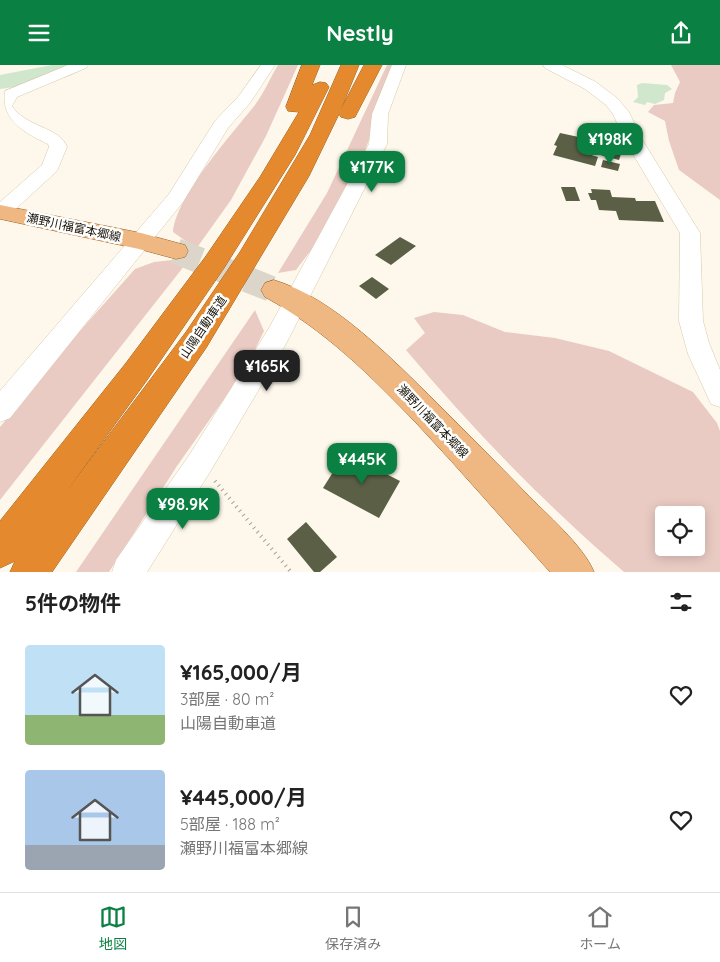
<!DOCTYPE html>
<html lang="ja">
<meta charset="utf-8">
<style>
:root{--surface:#fff;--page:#f2f2f2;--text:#222;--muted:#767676;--line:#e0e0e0;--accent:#0b8043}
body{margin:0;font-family:Quicksand,"Noto Sans JP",sans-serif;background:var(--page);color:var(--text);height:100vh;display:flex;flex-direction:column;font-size:19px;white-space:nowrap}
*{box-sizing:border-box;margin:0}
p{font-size:16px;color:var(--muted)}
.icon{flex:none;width:28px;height:28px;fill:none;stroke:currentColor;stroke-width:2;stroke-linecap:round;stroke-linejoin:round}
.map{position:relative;height:507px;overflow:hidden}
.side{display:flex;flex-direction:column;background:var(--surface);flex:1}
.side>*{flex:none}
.tools{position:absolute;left:655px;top:441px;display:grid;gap:10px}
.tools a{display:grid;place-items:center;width:50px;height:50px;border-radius:5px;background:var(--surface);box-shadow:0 2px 12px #0003;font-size:25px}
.price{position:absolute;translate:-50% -42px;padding:0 11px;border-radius:10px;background:var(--accent);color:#fff;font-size:16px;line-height:32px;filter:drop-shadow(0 1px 2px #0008)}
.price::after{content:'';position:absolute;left:50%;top:30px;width:15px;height:11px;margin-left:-8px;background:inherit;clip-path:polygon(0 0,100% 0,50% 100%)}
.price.current{background:#222;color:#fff}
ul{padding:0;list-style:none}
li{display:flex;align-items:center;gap:15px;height:125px;padding:0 25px}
li span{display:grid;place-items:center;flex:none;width:140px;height:100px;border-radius:5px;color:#555}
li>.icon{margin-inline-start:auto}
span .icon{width:60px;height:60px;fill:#fffc;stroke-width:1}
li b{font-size:21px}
h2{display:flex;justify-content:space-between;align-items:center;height:60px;padding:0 25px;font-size:21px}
header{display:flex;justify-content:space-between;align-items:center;height:65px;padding:0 25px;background:var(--accent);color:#fff;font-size:22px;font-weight:700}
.menu{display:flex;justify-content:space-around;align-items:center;height:70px;border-top:1px solid var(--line);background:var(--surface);font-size:14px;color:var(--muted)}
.menu a{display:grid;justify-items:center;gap:2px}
.menu .current{color:var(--accent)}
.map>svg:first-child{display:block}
.green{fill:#eacbc4;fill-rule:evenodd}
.water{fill:#d0e6cd}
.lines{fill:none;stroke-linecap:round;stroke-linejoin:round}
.river{fill:#d0e6cd;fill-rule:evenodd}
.building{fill:#5b5f45}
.major-tunnel{stroke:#dbd6c9;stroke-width:26;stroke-dasharray:26 12;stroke-linecap:butt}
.minor-casing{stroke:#d7c9aa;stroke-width:1}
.major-casing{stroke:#9d6021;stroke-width:1}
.highway-casing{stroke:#9d6021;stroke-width:1}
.path{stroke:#a6a195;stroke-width:4;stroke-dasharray:1 4.5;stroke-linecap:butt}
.minor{fill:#fff;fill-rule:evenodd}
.major{fill:#efb882;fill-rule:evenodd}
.highway{fill:#e4892e;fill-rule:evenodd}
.labels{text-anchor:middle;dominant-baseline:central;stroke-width:5;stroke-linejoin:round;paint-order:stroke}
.street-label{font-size:12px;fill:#181408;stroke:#fff}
</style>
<header><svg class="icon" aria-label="menu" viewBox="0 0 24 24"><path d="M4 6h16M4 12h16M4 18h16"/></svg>Nestly<svg class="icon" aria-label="share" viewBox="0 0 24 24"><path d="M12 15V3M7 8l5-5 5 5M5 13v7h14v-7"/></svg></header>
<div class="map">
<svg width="720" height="507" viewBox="0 0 720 507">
<rect width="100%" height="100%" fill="#fdf8eb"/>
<!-- green -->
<path class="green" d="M278 0H298L266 71 231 135 181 205 0 435V362L78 268 135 204 154 197 172 195 187 177 173 167C176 131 232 69 255 40 264 28 270 13 278 0Z
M387 0H394C375 58 357 121 321 172 313 183 304 194 296 205L278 208 327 128Z
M671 0H720V135L679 105 669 76 665 56 648 47 654 40 673 38 675 28 680 17Z
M255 245 264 266 246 303 177 401 109 507H76Z
M434 247 463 250 505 267 555 273 609 286 693 327 717 358 720 366V507H624C545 439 473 365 406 285L425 268 414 253ZM664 450H696V482H664Z"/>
<!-- water -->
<path class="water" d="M642 18 667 20 672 24 665 28 664 35 655 39 647 37 645 40 633 37 638 32 637 20Z"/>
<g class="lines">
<!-- river -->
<path class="river" d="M52 0H86C74 17 20 21 0 24V10Z"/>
</g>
<!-- building -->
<path class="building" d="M560 68 588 74 623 83 619 95 589 87 588 89 598 92 595 101 553 90 557 81 554 80Z
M603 95 620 99 618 106 601 102Z
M561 122H575L580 136H566Z
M591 124 610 125 612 132 635 133 636 136H655L664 157 619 155 616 146 599 145 596 135H591L588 128H592Z
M400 172 416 181 391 200 375 190Z
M372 212 389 224 376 234 359 221Z
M345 388 400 416 379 453 323 423Z
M306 457 337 492 320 507H314L287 474Z"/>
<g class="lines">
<!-- major-tunnel -->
<path class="major-tunnel" d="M176 186 274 225"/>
<defs>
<path id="minor" d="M68 0H88L86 3 17 32 12 41C25 62 60 62 67 82L57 106 8 151 0 153V137L42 100 49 82 48 79C27 69 0 56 5 26Z
M261 0H275L250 38 228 63 183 137 10 353 0 357V326L169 129 215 56 238 32Z
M392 0H406L388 49 387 79 287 277 210 407 147 507H112L116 495 190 389 269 263 369 79 372 49Z
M543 0H562L596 17 617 33 629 47 643 76 700 168 703 256 709 278 720 305V342L711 339 688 289 679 256 680 168 625 76 613 49 606 40 585 24 545 3Z"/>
<path id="major" d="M0 140 141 168 185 180 188 186 185 192 176 194 139 184 0 154Z
M274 215C334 233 393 295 437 338 466 367 496 397 525 427 546 449 583 480 594 507H550C506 458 463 408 418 360 371 311 325 265 265 232L261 225 265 218Z"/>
<path id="highway" d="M302 0H320L312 20 320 17 326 18 329 22 295 90 224 203 147 315 66 427 186 267 240 187 310 70 341 0H359L341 44 364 0H382L355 52 348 54 341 52 339 49 309 111 206 283 52 507H10L15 496 0 503V456L126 298 206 191 260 112 299 47 288 46 286 42Z"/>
</defs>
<!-- minor casing -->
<use href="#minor" class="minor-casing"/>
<!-- major casing -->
<use href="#major" class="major-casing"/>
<!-- highway casing -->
<use href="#highway" class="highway-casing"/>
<!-- path -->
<path class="path" d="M215 416 291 507"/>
<!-- minor -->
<use href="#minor" class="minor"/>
<!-- major -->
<use href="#major" class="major"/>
<!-- highway -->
<use href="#highway" class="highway"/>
</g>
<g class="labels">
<!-- street labels -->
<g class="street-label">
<text transform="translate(74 162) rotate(12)">瀬野川福富本郷線</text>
<text transform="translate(203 262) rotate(-56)">山陽自動車道</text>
<text transform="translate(433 356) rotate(46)">瀬野川福富本郷線</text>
</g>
</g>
</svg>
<div class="tools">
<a><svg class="icon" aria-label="locate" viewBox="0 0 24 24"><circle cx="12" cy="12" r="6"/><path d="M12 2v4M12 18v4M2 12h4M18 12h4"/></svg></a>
</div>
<b class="price" style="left:610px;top:100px">¥198K</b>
<b class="price" style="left:372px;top:128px">¥177K</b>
<b class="price current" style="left:267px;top:327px">¥165K</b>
<b class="price" style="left:362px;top:420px">¥445K</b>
<b class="price" style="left:183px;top:465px">¥98.9K</b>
</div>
<section class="side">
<h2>5件の物件<svg class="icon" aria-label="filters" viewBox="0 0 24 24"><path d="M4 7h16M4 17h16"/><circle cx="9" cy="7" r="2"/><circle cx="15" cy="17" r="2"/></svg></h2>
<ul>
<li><span style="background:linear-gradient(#bfe0f5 70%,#8fb573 0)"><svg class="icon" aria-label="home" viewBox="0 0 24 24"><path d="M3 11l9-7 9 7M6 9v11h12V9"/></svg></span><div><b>¥165,000/月</b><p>3部屋 · 80 m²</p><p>山陽自動車道</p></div><svg class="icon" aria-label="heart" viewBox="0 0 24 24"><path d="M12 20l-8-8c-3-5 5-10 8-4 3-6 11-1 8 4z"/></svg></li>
<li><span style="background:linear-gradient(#a9c7e8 75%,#9aa5b1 0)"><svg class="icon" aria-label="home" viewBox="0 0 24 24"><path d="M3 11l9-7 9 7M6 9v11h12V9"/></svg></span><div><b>¥445,000/月</b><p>5部屋 · 188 m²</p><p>瀬野川福富本郷線</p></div><svg class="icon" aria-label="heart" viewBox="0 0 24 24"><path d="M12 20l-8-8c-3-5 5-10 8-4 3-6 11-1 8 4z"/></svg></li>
</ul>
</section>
<nav class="menu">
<a class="current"><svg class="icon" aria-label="map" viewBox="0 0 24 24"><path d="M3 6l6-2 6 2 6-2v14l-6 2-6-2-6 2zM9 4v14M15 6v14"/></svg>地図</a>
<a><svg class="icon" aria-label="saved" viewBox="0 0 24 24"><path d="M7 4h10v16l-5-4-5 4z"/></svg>保存済み</a>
<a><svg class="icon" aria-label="home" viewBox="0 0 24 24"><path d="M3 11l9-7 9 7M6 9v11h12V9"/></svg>ホーム</a>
</nav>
